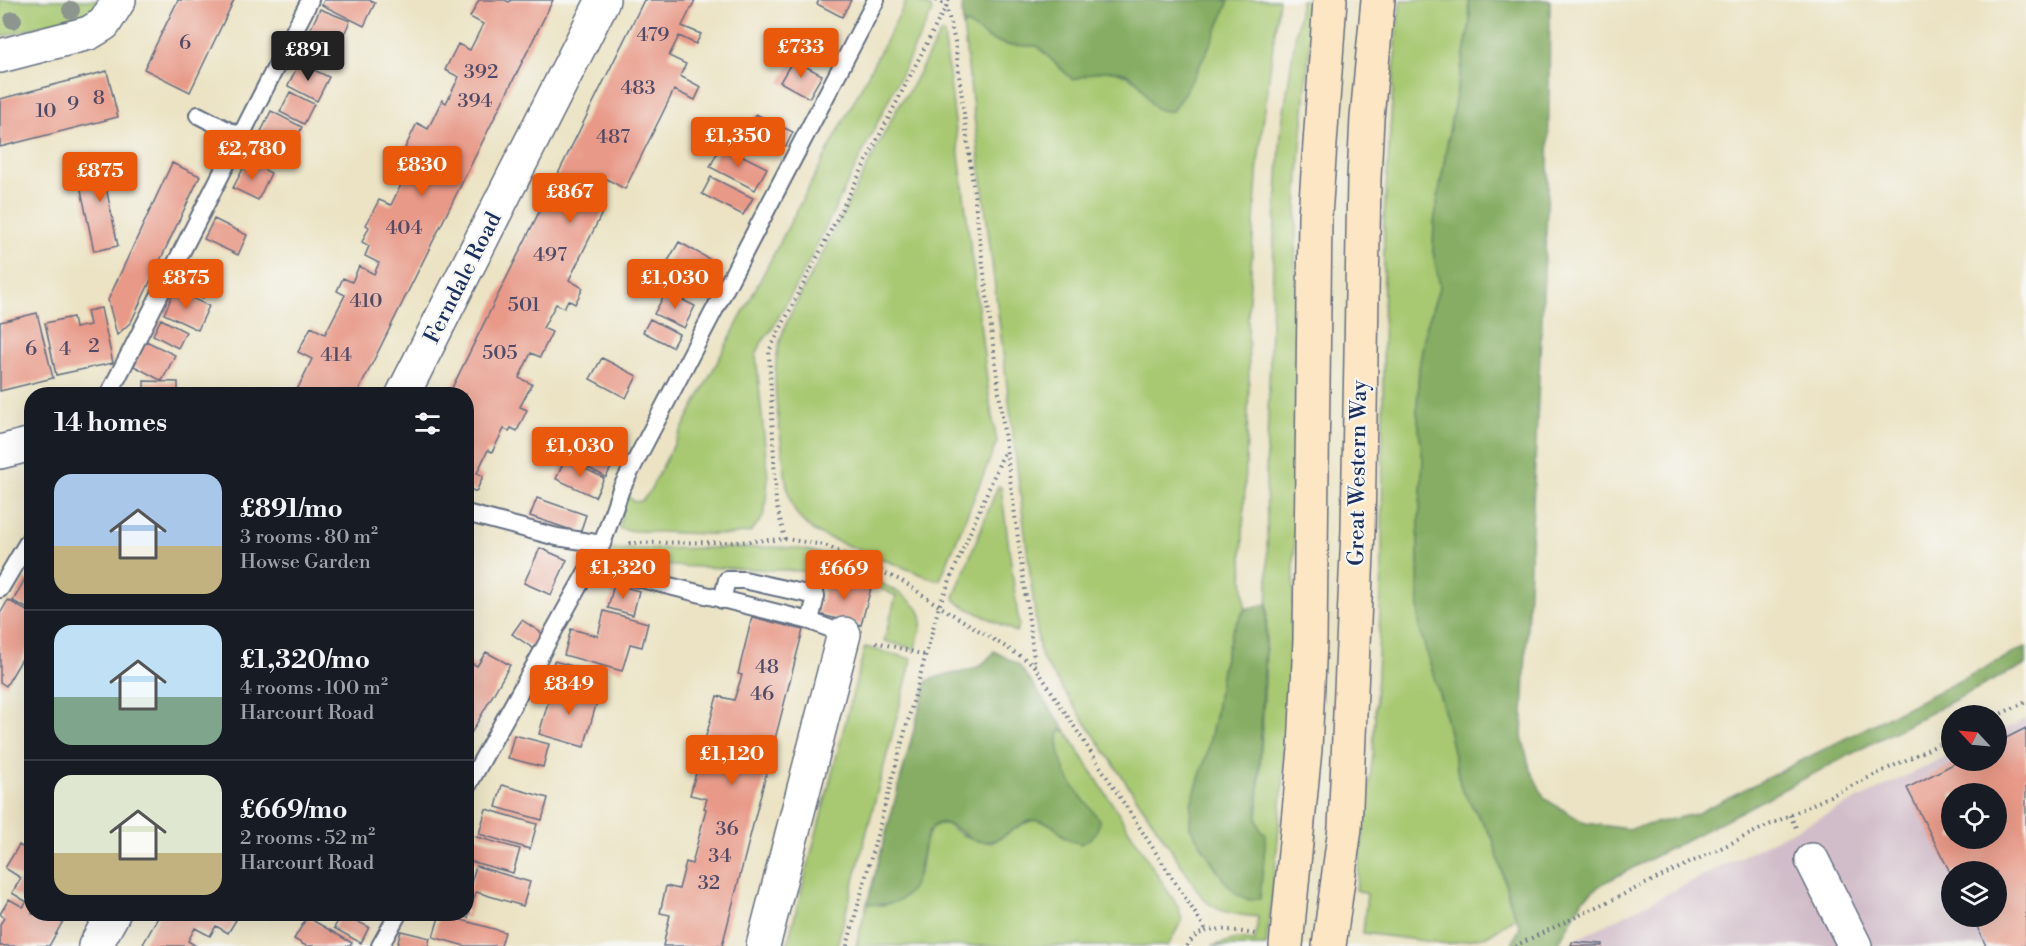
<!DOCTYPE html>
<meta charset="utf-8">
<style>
:root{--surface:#171b24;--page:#20242c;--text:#f1f3f6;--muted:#9ea1a6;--line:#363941;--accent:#ea580c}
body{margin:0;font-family:"Libre Bodoni",serif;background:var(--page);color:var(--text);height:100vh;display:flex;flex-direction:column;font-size:22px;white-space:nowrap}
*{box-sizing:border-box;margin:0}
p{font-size:20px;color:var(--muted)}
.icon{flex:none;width:33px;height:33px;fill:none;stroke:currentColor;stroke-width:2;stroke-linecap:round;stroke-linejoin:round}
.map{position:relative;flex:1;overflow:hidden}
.side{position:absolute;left:24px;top:387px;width:450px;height:534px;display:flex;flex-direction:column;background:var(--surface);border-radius:24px;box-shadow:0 6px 24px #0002}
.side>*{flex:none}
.needle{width:39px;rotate:296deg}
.tools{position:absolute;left:1941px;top:705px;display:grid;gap:12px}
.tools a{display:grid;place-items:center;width:66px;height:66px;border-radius:50%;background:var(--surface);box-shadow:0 6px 24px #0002;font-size:30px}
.price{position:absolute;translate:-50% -51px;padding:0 14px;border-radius:6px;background:var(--accent);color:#fff;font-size:20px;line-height:39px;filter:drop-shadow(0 2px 3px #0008)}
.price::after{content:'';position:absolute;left:50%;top:36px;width:18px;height:14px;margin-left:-9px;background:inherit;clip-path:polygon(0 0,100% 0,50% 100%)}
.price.selected{background:#222;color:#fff}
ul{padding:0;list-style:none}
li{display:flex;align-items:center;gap:18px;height:150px;padding:0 30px}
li+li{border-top:2px solid var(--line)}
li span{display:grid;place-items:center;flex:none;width:168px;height:120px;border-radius:18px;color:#555}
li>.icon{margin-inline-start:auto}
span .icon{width:72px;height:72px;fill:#fffc;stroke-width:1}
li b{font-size:26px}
h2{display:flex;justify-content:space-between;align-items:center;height:72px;padding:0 30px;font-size:26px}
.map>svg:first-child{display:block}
.industrial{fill:#d1bdc9;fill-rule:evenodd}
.green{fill:#a8c972;stroke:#627c68;stroke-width:1.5}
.forest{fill:#86ad64;stroke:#506e61;stroke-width:1.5}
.building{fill:#e89987;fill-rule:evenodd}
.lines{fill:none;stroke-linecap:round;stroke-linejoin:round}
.service-casing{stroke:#646e81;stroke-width:20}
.minor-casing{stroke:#646e81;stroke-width:36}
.tertiary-casing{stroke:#646e81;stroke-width:36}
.secondary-casing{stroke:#646e81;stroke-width:36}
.path{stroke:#646e81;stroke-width:4;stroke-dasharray:1.5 4.5;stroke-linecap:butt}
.service{stroke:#fff;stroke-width:16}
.minor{stroke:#fff;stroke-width:33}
.tertiary{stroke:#fff;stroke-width:33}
.secondary{stroke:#fce6c4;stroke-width:33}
.tree{fill:#8c958e}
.labels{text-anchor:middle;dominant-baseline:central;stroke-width:4.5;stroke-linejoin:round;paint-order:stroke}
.number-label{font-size:20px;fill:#4e4a68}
.street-label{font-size:22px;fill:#1b2f5e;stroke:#f6f6f2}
</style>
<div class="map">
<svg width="2026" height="946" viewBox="0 0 2026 946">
<rect width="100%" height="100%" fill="#f6f6f2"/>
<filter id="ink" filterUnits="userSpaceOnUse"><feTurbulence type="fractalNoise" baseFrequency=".0167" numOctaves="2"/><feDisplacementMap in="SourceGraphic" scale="12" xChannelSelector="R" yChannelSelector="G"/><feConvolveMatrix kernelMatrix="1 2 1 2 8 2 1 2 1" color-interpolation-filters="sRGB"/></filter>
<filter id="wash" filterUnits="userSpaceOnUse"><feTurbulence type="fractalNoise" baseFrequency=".008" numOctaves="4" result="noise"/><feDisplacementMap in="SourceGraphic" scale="24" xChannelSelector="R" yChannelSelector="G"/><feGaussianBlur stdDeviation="1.35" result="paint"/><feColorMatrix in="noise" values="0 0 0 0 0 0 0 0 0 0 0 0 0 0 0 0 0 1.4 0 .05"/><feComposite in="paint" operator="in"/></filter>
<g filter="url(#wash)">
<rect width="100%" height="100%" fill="#ebe3c3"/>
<!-- industrial -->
<path class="industrial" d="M2026 719V946H1563L1776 839 1951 754 1952 760H1996L1997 733ZM1952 794H1996V838H1952ZM1952 872H1996V916H1952Z"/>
<!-- green -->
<path class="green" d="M0 0H103L87 13 0 37Z
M907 0H916L931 8 932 12 805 269 772 329 762 342 756 355 768 478 765 510 762 519 750 532 730 535 636 531 620 529C620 518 621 506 627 496L635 502 641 501 648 494Z
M1229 0H1279L1258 162 1248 314 1249 388 1242 559 1245 609 1233 629 1222 669 1216 712 1207 754 1191 805 1190 827 1223 879 1261 832 1257 820 1265 679 1268 582 1266 476 1274 238 1281 131 1301 0H1314C1306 90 1296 180 1295 271 1294 355 1297 439 1295 523 1293 665 1284 806 1266 946H1212L1237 939 1255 941 1258 917C1236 914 1217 914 1202 897L1161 834 1043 660 1039 647 963 26 966 24 1008 45 1037 46 1073 80C1080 77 1088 73 1095 71 1125 63 1151 95 1172 111 1196 77 1214 39 1229 0Z
M1401 0H1469L1470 23 1451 121 1434 223 1433 252 1440 286 1426 328 1419 368 1417 411 1423 460 1418 540 1419 627 1444 710 1461 788 1493 839 1510 902 1516 917 1487 936 1448 944 1363 933 1367 894 1356 890 1373 755 1382 572 1384 218 1397 30Z
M941 32 944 34 990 404 997 442 940 580H935L819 534C787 516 787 489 783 456 779 423 772 388 777 355 781 325 803 291 817 264 844 211 872 158 899 105L909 91Z
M998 486 1001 487 1019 625 1016 632 961 605 955 600 954 597Z
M731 548C759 548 792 544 818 553 842 560 863 573 885 585 896 591 915 601 920 613 925 623 917 639 915 649L884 641 896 596C872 584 850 575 823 572L628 564 608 560 609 555 614 549Z
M865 647 912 659 837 946H787Z
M1060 730 1066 731 1178 907 1182 920 1168 946H856L867 904 885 905 920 872 925 840 932 828 938 824H946L962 835 991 843C1022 828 1035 803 1065 838L1078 794C1066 777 1052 751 1060 730Z"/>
<!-- forest -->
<path class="forest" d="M963 0H1229C1214 39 1196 77 1172 111 1146 113 1151 94 1136 80 1118 64 1093 72 1073 80L1037 46 1008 45 991 40 967 24 963 26 962 10Z
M1469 0H1550L1548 189 1522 736 1530 769 1545 799 1585 823 1628 829 1696 814 2026 647V665L2001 676 1602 884 1583 899 1557 946H1511L1520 927 1510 902 1493 839 1461 788 1444 710 1419 627 1418 540 1423 460 1417 411 1419 368 1426 328 1440 286 1433 252 1434 223 1451 121 1470 23Z
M1267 604 1257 820 1261 831 1266 835 1260 899 1249 900 1236 894 1223 879 1190 827 1191 804 1207 754 1216 712 1222 669 1233 629 1245 609Z
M994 651 1019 665 1066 731 1060 730C1057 737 1058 742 1059 749 1064 784 1082 794 1099 820 1098 834 1092 839 1080 844 1076 842 1071 841 1067 838 1059 833 1055 825 1045 822 1019 812 1007 847 978 841 965 839 950 818 937 824 913 835 932 900 885 904 880 905 873 904 867 904L927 681C949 669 977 679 994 651Z"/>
<g id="blocks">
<!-- building -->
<path class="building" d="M178 0H234L190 92 144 69Z
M324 0H369L375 3 364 26 322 5Z
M479 0H505L509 2 511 0H553L357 394H295L312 359 298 352 311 327 325 334 345 295 337 291 343 278 352 282 359 266 374 274 379 263 365 256 369 246 362 242 369 227 366 225 379 200 391 205 416 154 405 148 417 123 428 129 442 100 446 103 459 77 445 70 458 44 470 50 483 24 470 17Z
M644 0H695L682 26 701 34 696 44 679 36 669 56 686 64 680 76 701 87 695 100 674 90 625 189 605 178 594 201 605 207 569 280 583 288 575 304 568 300 564 308 556 304 543 328 552 332 540 357 531 353 519 378 532 384 520 407 527 410 517 431 511 428 509 431 504 429 492 452 488 450 477 473 483 476 476 492 466 487V394H449Z
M819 0H851L842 17 817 4Z
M320 9 350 21 340 43 310 30Z
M793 60 822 75 809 98 780 82Z
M299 63 329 77 317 101 288 86Z
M107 71 118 117 0 147V99Z
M290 92 314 104 304 124 280 112Z
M271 111 302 127 289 153 258 138Z
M756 114 793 132 786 146 749 128Z
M721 145 767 168 755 190 710 167Z
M123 161 127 177 105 182 118 246 94 251 77 171Z
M247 161 271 173 258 200 233 188Z
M172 163 200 176 131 322 117 335 108 300Z
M711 177 753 198 743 215 702 194Z
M214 219 247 235 238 255 204 239Z
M679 242 718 264 704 288 665 266Z
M188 265 212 277 203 298 178 287Z
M175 290 209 306 198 330 164 314Z
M666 292 695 306 684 328 654 314Z
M101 308 113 363 56 375 45 323 73 317 75 328 90 325 87 311Z
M37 313 53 378 0 391V322Z
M161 319 186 332 178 348 153 335Z
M650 319 679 334 672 347 643 332Z
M146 341 175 355 162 381 134 366Z
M602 358 637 376 626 398 590 379Z
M144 381 178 382V394H144Z
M588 439 618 455 606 477 575 461Z
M565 459 604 478 595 497 556 479Z
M537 498 586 515 580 533 530 516Z
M540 548 567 560 551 595 524 583Z
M828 576 871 588 861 625 818 614Z
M25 579 32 583V611L13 601Z
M614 584 639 591 633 615 608 608Z
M8 600 32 614V642L6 686 0 682V614Z
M604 611 648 623 642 647 630 644 622 671 564 655 571 629 598 636Z
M752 617 803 630 722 946H663L670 915 660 913 666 886 679 889 686 862 692 864 706 809 704 808 707 799 690 795 717 696 734 700 742 675 738 674Z
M522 620 543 634 534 649 512 634Z
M486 652 510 665 466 742V660L477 666Z
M554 661 580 668 575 687 549 680Z
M553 685 598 698 584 747 539 734Z
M2026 728V946H1986L1972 916H1996V872H1952V876L1907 788 1961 760H1996V743ZM1952 794H1996V838H1952Z
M514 735 549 744 543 767 508 758Z
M502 785 548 798 542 820 496 807Z
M486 809 537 824 530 849 479 834Z
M466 834 520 849 513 873 466 860Z
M32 841V914H67L49 946H0V924L4 918 0 914 9 899 23 907 27 902 12 893 21 878 5 868 19 845 27 850Z
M476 866 530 882 523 906 476 892 468 918 455 914H466V890H469Z
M160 914H224L236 920 228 933 216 926 210 936 195 928 188 941 196 946H142Z
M342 914 369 927 361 943 334 928Z
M440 914 505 932 501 946H465L433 937Z
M307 917 352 943 350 946H306L294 939Z
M401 931 430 938 428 946H397Z
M1572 942 1603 944V946H1571Z"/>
</g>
</g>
<g filter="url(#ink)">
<use href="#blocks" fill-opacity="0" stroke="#646e81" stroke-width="1.5"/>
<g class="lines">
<defs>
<path id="service" d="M198 115 241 137
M109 394 310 0
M466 513 557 537 602 544
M589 566 810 621 844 634
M0 589 32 535
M722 600 727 580H744L816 596 810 621
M466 789 602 544 621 489 876 0
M380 946 398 914"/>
<path id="minor" d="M0 56 89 33 104 24 119 0
M0 452 32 444
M1812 860 1855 946
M763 946 844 634"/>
<path id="tertiary" d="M403 394 603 0
M95 946 113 914"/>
<path id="secondary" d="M1286 946 1305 749 1310 640 1315 216 1330 0
M1329 946 1345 828 1358 530 1364 178 1367 118 1378 0"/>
</defs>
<!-- service casing -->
<use href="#service" class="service-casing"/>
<!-- minor casing -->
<use href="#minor" class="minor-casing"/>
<!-- tertiary casing -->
<use href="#tertiary" class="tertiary-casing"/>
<!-- secondary casing -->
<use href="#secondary" class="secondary-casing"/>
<!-- path -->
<path class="path" d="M936 0 946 5 955 42 1006 448 1035 666 1206 930
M785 539 776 503 769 351 949 0
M629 543 735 542 785 539 825 545 902 581 939 606 1035 665
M876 642 925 655
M1996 716 2026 702
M1790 815 1797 830
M847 946 939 606 1005 450
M1187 946C1202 921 1232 931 1255 934
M1515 946 1952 738"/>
<!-- service -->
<use href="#service" class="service"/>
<!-- minor -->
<use href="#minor" class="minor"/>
<!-- tertiary -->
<use href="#tertiary" class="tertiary"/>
<!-- secondary -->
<use href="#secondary" class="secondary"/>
</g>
<!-- trees -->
<g class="tree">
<circle cx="71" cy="10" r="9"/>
<circle cx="13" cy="20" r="9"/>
</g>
</g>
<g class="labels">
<!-- number labels -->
<g class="number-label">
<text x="653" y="35">479</text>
<text x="185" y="43">6</text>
<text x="481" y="72">392</text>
<text x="638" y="88">483</text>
<text x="99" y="98">8</text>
<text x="475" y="101">394</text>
<text x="73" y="104">9</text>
<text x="46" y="111">10</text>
<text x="613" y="137">487</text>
<text x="404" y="228">404</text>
<text x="550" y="255">497</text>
<text x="366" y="301">410</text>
<text x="524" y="305">501</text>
<text x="94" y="346">2</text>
<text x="31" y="349">6</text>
<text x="65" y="349">4</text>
<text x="500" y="353">505</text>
<text x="336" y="355">414</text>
<text x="767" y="667">48</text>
<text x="762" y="694">46</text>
<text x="727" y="829">36</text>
<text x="720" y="856">34</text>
<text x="709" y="883">32</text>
</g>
<!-- street labels -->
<g class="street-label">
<text transform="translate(463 278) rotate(-63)">Ferndale Road</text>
<text transform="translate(1358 473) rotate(-89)">Great Western Way</text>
</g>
</g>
</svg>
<div class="tools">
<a><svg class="needle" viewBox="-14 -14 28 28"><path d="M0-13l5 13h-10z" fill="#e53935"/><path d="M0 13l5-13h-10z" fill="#9ea1a6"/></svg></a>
<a><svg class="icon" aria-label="locate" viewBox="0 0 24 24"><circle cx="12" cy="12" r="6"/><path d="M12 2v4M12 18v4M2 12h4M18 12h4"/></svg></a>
<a><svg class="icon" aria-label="layers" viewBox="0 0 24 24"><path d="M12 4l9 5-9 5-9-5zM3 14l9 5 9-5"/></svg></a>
</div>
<b class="price" style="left:801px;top:79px">£733</b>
<b class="price selected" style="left:308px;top:82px">£891</b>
<b class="price" style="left:738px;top:168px">£1,350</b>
<b class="price" style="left:252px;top:181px">£2,780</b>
<b class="price" style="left:422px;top:197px">£830</b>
<b class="price" style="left:100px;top:203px">£875</b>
<b class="price" style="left:570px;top:224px">£867</b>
<b class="price" style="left:186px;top:310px">£875</b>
<b class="price" style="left:675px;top:310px">£1,030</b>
<b class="price" style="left:580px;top:478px">£1,030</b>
<b class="price" style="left:623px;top:600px">£1,320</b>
<b class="price" style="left:844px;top:601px">£669</b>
<b class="price" style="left:569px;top:716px">£849</b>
<b class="price" style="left:732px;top:786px">£1,120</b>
<section class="side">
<h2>14 homes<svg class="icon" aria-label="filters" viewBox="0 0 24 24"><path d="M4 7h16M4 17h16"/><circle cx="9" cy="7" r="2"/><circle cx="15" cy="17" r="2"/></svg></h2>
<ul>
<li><span style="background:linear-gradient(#a9c7e8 60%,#c2b280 0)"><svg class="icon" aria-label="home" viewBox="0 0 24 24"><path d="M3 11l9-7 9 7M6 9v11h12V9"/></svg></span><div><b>£891/mo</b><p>3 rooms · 80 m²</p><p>Howse Garden</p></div></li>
<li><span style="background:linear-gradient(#bfe0f5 60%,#7fa58c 0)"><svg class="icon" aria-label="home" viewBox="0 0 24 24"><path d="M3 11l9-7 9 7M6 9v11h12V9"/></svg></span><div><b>£1,320/mo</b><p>4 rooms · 100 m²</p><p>Harcourt Road</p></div></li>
<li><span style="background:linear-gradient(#dfe7d0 65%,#c2b280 0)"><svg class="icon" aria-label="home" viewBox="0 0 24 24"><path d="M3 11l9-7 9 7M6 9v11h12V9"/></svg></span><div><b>£669/mo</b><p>2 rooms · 52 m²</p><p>Harcourt Road</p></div></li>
</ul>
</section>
</div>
